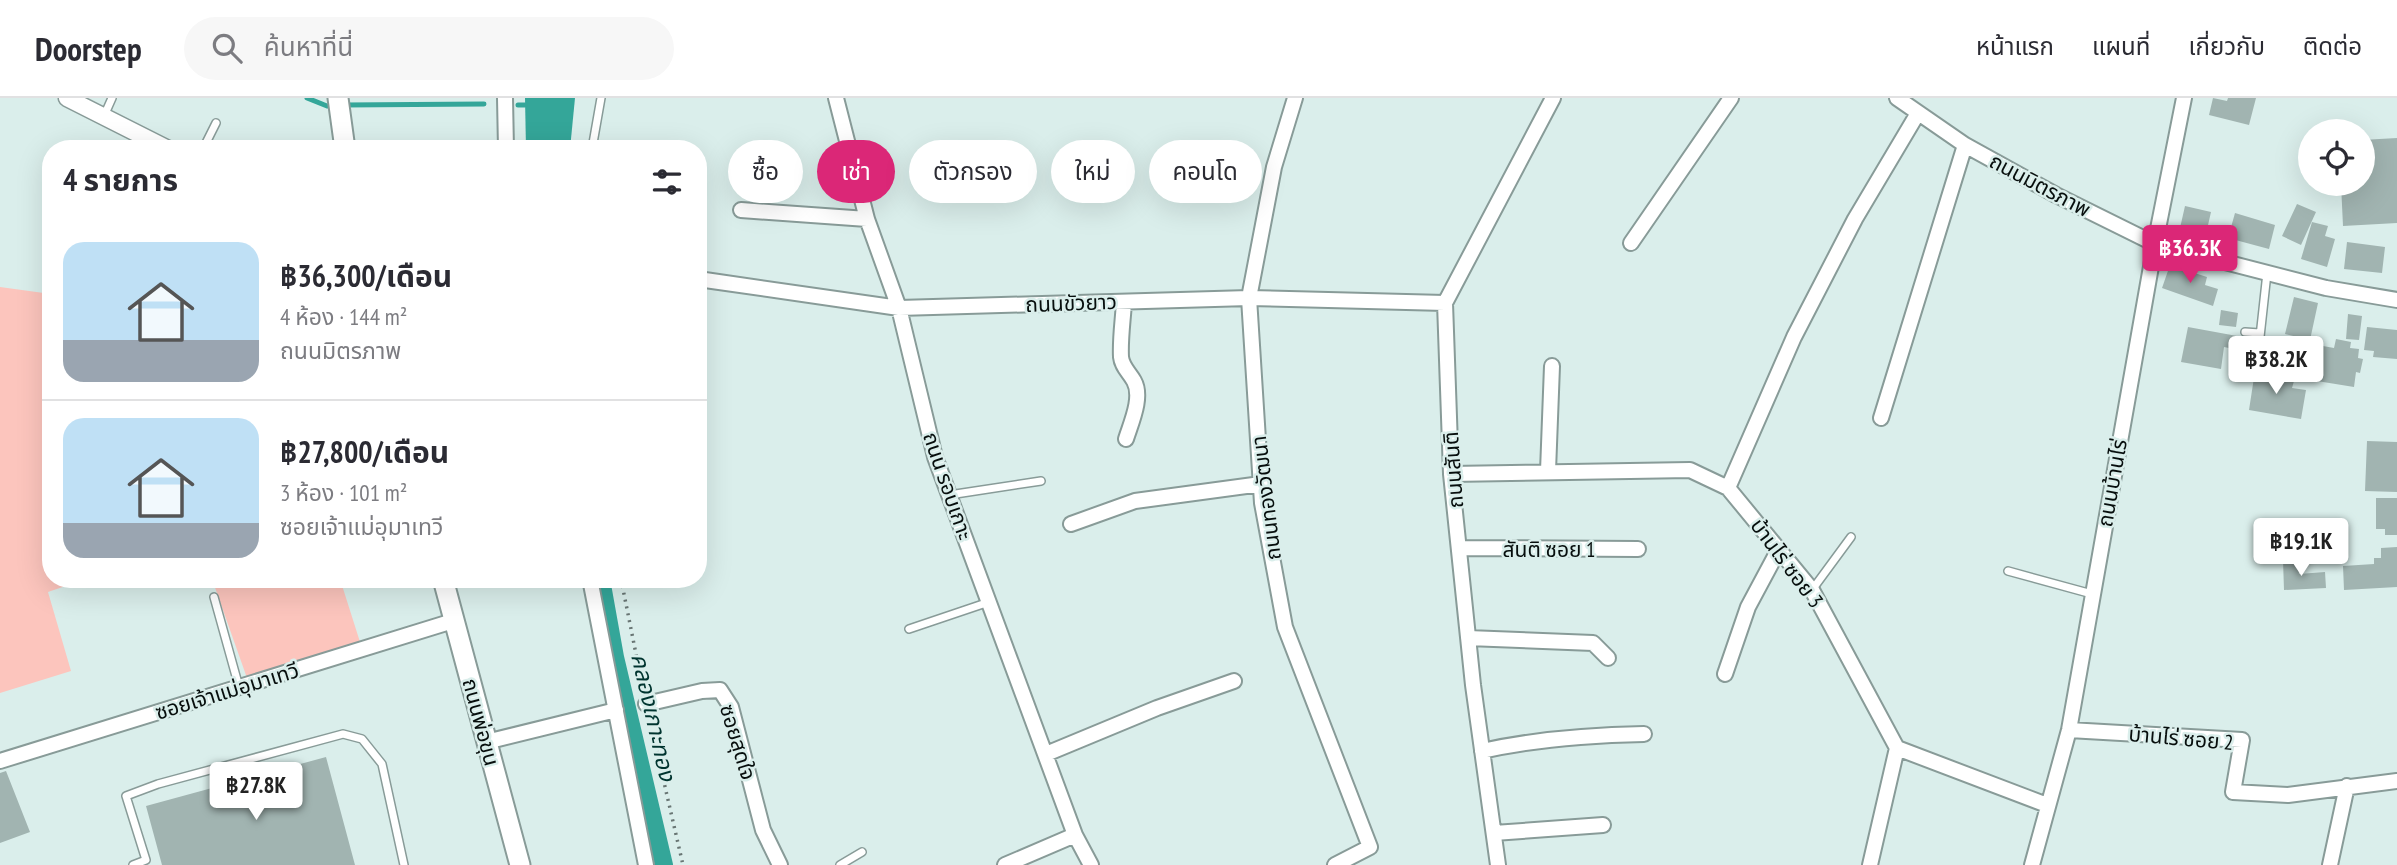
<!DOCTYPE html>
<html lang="th">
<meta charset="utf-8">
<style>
:root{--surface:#fff;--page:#f7f7f7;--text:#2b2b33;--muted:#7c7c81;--line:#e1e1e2;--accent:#db2777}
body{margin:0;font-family:"PT Sans Narrow","Noto Sans Thai",sans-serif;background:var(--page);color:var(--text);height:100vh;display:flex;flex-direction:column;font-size:26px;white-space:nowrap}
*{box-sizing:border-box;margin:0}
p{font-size:23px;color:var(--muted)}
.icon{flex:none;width:38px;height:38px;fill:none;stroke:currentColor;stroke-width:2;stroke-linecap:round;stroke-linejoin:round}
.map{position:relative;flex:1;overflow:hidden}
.side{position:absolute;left:42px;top:42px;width:665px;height:448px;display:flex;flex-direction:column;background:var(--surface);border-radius:28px;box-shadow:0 7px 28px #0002}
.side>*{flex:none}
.banner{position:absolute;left:728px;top:42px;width:665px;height:63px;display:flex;gap:14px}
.buttons{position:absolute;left:2298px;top:21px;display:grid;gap:14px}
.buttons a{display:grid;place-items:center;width:77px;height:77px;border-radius:50%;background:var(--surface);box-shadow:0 7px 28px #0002;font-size:35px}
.price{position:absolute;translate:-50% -60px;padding:0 16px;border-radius:7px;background:#fff;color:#222;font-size:23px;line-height:46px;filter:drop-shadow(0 2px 4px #0008)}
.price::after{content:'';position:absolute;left:50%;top:42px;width:21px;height:16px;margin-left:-10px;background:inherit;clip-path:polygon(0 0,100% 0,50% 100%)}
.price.current{background:var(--accent);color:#fff}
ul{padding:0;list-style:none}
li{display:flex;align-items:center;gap:21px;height:175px;padding:0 21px}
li+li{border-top:2px solid var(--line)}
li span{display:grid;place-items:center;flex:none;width:196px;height:140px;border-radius:21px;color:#555}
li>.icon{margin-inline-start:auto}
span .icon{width:84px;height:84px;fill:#fffc;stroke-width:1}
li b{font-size:30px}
h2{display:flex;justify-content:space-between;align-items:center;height:84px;padding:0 21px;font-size:30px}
.chip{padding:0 24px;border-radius:32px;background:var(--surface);box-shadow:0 7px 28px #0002;font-size:24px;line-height:63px}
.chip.current{background:var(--accent);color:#fff}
header{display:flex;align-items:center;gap:42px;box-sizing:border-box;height:98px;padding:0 35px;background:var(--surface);border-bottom:2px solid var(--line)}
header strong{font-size:33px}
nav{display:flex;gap:38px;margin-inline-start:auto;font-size:24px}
.search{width:490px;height:63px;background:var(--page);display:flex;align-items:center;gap:18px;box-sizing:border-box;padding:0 24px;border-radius:38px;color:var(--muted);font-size:26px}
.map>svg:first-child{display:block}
.green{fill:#fcc5bd}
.water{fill:#34a699}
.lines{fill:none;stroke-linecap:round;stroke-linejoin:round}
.stream{stroke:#34a699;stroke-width:5}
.canal{stroke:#34a699;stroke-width:18}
.building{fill:#a1b4b1}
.service-casing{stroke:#889b98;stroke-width:10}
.minor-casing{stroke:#889b98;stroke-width:18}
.tertiary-casing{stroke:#889b98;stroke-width:19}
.secondary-casing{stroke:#889b98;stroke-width:23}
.path{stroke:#687573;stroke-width:3.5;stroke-dasharray:2 5;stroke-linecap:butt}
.service{stroke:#fff;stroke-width:7}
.minor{stroke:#fff;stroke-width:14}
.tertiary{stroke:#fff;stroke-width:16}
.secondary{stroke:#fff;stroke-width:19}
.labels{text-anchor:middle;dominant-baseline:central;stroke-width:5;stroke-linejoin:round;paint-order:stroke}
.street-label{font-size:21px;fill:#070e0d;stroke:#daeeeb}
.water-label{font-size:23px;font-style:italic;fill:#00342f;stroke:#daeeeb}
</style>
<header>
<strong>Doorstep</strong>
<div class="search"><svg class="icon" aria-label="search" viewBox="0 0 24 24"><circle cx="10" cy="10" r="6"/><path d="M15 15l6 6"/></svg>ค้นหาที่นี่</div>
<nav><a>หน้าแรก</a><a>แผนที่</a><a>เกี่ยวกับ</a><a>ติดต่อ</a></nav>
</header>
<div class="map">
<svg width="2397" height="767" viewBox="0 0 2397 767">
<rect width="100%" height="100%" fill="#daeeeb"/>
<!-- green -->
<path class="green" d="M0 189 51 196V481H86L48 494 71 573 0 595Z
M212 481H340L360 544 247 580Z"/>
<!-- water -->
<path class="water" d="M525 0H575L570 51H526Z"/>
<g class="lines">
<!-- stream -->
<path class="stream" d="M307 0 327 8H334
M344 7 484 6
M518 7H525"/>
<!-- canal -->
<path class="canal" d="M601 481 615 559 664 767"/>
</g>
<!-- building -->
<path class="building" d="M2213 0 2227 3 2228 0H2256L2249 27 2209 17Z
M2397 40V125L2343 128 2341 86H2362V42Z
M2297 106 2316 114 2301 147 2282 138Z
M2185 108 2211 114 2206 136 2180 130Z
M2235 115 2275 127 2269 151 2228 140Z
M2312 124 2328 128 2325 138 2335 141 2327 169 2301 161Z
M2347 144 2385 149 2382 175 2344 171Z
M2170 167 2207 179 2205 187 2218 191 2213 208 2162 190Z
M2294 199 2318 205 2310 242 2285 236Z
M2221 212 2238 215 2236 229 2219 227Z
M2348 216 2362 218 2359 242 2346 241Z
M2188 229 2237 238 2234 251 2224 249 2221 271 2181 264Z
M2367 229 2397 232V261L2373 259 2374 253 2364 252Z
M2336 241 2351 244 2350 250 2359 251 2358 260 2363 261 2360 275 2356 274 2354 289 2317 283 2323 248 2334 250Z
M2238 242 2253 245 2249 265 2234 261Z
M2255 273 2284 277 2283 281 2294 283 2292 290 2306 292 2301 321 2249 312Z
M2367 343 2397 344V394L2365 393Z
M2376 400H2397V437H2385V431H2376Z
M2397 449V489L2344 492 2343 468 2374 466V460H2381V450Z
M2298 461 2299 476 2325 474 2326 490 2284 492 2283 462Z
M326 659 355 767H162L146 708Z
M6 673 30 734 0 745V675Z"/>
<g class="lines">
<defs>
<path id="service" d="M104 18 112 0
M203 51 216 25
M592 51 601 0
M2267 175 2257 266 2281 270
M2245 234 2260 235
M949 397 1041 383
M2008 473 2092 496
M1812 492 1851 439
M214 499 239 589
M909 531 989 504
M133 767 146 762 126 698 158 686 343 636 362 641 382 666 404 767
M840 767 862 754"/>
<path id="minor" d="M505 0 506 51
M836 0 867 121 899 210 935 359 1075 737 1091 767
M1295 0 1274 69 1249 200 1262 405 1285 529 1370 749 1335 767
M1897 0 1965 47 2056 97 2155 146 2326 190 2397 202
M741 112 867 121
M1631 145 1731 0
M698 181 899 210 1249 200 1445 205
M1124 204C1123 222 1120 241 1121 259 1122 269 1129 274 1134 283 1143 299 1131 325 1126 341
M1881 320 1965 47
M1548 373 1552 268
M1451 376 1690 372 1728 390 1812 492 1897 650 2047 707
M1728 390 1794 239 1855 121 1918 15
M1071 426 1135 403 1261 386
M1460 450 1638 451
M590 481 646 767
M1468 540 1593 545 1608 560
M1725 576 1748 509 1779 451
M646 606 702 593 720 592 731 609 763 732 780 767
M2069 632 2242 642 2233 694 2288 697 2397 683
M486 644 616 612
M1482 653C1536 641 1589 637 1644 636
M1046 656 1157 610 1234 583
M0 663 453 523
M1494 735 1603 727
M1005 767 1075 737
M1498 767 1473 587 1451 376 1445 205 1553 0
M1870 767 1897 650
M2032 767 2069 632 2155 146 2184 0
M2330 767 2347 688"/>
<path id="tertiary" d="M67 0 168 51"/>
<path id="secondary" d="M338 0 345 51
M443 481 520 767"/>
</defs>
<!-- service casing -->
<use href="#service" class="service-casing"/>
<!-- minor casing -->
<use href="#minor" class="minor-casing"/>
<!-- tertiary casing -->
<use href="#tertiary" class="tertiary-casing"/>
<!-- secondary casing -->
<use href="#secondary" class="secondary-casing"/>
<!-- path -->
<path class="path" d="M621 481 643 591
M649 619 683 767"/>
<!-- service -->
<use href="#service" class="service"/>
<!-- minor -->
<use href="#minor" class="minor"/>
<!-- tertiary -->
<use href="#tertiary" class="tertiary"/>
<!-- secondary -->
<use href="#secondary" class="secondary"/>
</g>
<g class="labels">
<!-- street labels -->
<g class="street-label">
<text transform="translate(2040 87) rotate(28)">ถนนมิตรภาพ</text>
<text transform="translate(1071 205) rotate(-2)">ถนนขัวยาว</text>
<text transform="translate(1453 372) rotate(-94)">ถนนสันติ</text>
<text transform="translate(2112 385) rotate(-80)">ถนนบ้านไร่</text>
<text transform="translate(948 388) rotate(71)">ถนน รอบเกาะ</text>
<text transform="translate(1266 400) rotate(-97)">ถนนทองวัฒนา</text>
<text x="1549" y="451">สันติ ซอย 1</text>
<text transform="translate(1787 465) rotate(53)">บ้านไร่ ซอย 3</text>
<text transform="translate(227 593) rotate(-17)">ซอยเจ้าแม่อุมาเทวี</text>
<text transform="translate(481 624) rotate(75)">ถนนพ่อขุน</text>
<text transform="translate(2181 640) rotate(5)">บ้านไร่ ซอย 2</text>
<text transform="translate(738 644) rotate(73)">ซอยสุดใจ</text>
</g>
<!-- water labels -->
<g class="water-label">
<text transform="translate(654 619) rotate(77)">คลองเกาะทอง</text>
</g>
</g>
</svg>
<div class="buttons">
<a><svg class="icon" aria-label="locate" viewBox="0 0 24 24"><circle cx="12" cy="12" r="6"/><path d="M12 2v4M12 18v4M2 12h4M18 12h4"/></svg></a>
</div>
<b class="price current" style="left:2190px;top:187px">฿36.3K</b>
<b class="price" style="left:2276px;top:298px">฿38.2K</b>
<b class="price" style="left:2301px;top:480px">฿19.1K</b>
<b class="price" style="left:256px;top:724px">฿27.8K</b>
<div class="banner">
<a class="chip">ซื้อ</a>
<a class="chip current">เช่า</a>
<a class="chip">ตัวกรอง</a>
<a class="chip">ใหม่</a>
<a class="chip">คอนโด</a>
</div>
<section class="side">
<h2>4 รายการ<svg class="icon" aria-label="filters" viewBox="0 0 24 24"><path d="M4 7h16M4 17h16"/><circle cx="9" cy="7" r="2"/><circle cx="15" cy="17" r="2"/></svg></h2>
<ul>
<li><span style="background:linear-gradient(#bfe0f5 70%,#9aa5b1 0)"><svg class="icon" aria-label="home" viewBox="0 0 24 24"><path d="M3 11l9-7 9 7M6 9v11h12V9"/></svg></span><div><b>฿36,300/เดือน</b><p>4 ห้อง · 144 m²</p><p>ถนนมิตรภาพ</p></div></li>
<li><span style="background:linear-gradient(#bfe0f5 75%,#9aa5b1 0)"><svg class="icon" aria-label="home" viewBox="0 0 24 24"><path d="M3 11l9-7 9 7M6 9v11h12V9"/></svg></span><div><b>฿27,800/เดือน</b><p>3 ห้อง · 101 m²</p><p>ซอยเจ้าแม่อุมาเทวี</p></div></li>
</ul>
</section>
</div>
